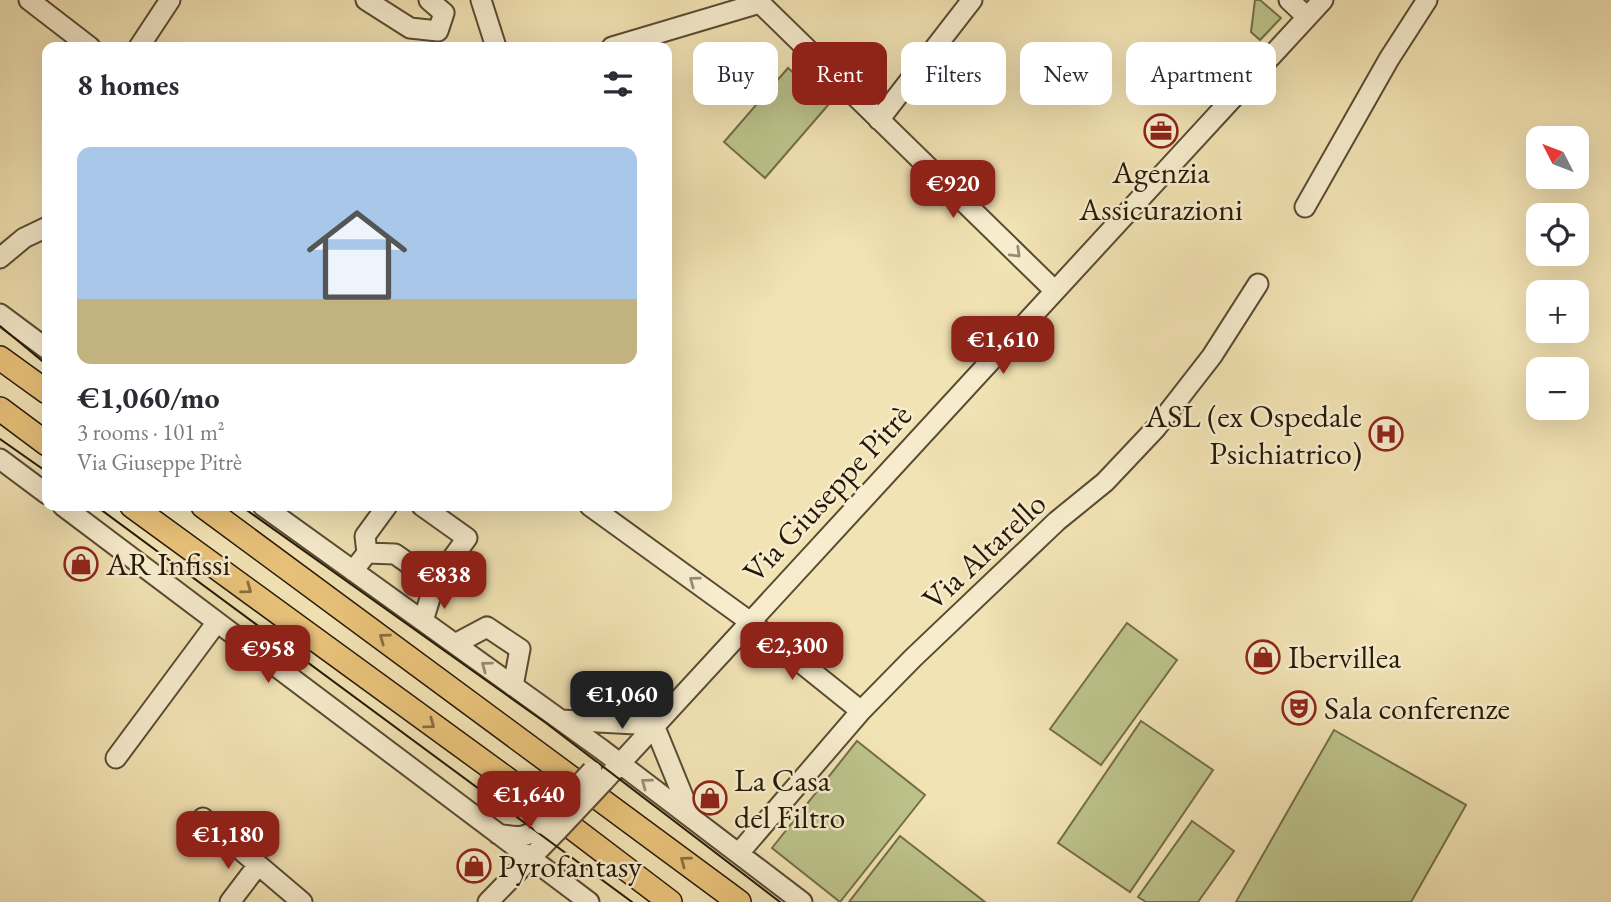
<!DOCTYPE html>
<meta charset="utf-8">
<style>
:root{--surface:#fff;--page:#f7f7f7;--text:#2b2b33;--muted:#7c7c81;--line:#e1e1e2;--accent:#8f2418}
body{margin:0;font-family:"EB Garamond",serif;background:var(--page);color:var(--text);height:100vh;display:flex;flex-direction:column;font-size:26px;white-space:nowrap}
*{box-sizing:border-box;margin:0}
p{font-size:23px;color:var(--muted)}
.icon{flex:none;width:38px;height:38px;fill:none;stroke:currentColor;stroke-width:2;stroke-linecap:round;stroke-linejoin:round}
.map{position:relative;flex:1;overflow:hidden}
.details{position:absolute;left:42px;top:42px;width:630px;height:469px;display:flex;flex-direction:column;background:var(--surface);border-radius:14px;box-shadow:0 7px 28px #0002}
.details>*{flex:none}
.top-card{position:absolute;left:693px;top:42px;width:665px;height:63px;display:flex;gap:14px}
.needle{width:46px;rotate:312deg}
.buttons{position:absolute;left:1526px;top:126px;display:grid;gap:14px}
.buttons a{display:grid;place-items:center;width:63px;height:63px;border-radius:14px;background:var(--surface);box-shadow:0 7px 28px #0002;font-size:35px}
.price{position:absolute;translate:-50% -60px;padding:0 16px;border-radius:14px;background:var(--accent);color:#fff;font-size:23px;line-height:46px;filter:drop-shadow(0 2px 4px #0008)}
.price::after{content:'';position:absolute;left:50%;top:42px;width:21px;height:16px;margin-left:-10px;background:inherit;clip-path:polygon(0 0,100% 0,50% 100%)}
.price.selected{background:#222;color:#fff}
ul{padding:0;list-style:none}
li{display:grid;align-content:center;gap:14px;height:371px;padding:0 35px}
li+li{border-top:2px solid var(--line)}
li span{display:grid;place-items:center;height:217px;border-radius:14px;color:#555}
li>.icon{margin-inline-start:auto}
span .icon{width:126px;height:126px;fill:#fffc;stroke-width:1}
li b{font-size:30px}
h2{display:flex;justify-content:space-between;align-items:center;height:84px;padding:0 35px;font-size:30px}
.tag{padding:0 24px;border-radius:14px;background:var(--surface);box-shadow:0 7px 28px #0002;font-size:24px;line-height:63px}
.tag.selected{background:var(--accent);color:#fff}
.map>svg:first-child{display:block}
.green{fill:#bdc38b;stroke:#726e49;stroke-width:2}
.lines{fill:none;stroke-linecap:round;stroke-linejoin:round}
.minor-casing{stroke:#594b32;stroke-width:23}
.major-casing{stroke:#261807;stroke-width:26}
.minor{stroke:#f7edce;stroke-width:19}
.major{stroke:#e9c27a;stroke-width:23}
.tram{stroke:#261807;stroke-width:2}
.minor-bridge-casing{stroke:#594b32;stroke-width:23;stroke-linecap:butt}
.minor-bridge{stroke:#f7edce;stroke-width:19}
.oneway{stroke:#998d74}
.oneway2{stroke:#886d40}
.labels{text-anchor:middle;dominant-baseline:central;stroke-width:5;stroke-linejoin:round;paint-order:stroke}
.poi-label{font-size:32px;fill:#261807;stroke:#f7edce;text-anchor:start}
.street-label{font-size:32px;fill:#261807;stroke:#f7edce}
</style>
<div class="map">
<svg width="1611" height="902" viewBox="0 0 1611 902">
<rect width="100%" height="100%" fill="#f2e3b4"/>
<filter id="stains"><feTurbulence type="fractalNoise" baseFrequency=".00286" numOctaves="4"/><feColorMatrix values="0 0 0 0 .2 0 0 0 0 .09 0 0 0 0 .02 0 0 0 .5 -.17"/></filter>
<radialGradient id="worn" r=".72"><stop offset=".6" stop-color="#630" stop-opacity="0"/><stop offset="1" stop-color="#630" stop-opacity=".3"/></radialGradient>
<!-- green -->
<path class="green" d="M1255 0H1260L1281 18 1260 40 1251 32Z
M788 68 829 104 765 178 724 142Z
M1127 623 1177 660 1101 765 1050 729Z
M1141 721 1213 770 1130 892 1058 843Z
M1334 730 1466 805 1411 902H1236Z
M857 741 925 795 840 902 772 848Z
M1192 821 1234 851 1198 902H1146L1138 897Z
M900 836 985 902H849Z"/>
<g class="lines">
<defs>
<path id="minor" d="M29 0 90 47
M366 0 410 28 438 31 444 13 429 0
M481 0 496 47
M1289 0 1307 17
M139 47 170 0
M612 47 760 3 1055 291
M879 120 972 0
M1305 207 1389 59 1427 0
M0 258 24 238 47 227
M0 314 47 349
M0 459 47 494
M63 506 589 902
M263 506 601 749 802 902
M422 506 467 538 435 582
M590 506 749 621 861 711
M367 553 365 536 387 506
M353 571 367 553 395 554 435 582 423 621
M455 644 487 627 520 649 513 686
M561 720 654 725
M654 725 691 816
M116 758 217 622
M604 781 1323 0
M203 818 302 902
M498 834C519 838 527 839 542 824
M739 853 861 711 913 658 1057 521 1105 482 1156 428 1212 356 1258 284
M230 902 258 865
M488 902 556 832"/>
<path id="major" d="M0 358 47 392
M0 409 47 444
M132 506 533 798 670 902
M203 506 739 902"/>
</defs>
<!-- minor casing -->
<use href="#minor" class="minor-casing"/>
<!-- major casing -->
<use href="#major" class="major-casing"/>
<!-- minor -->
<use href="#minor" class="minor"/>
<!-- major -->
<use href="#major" class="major"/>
<!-- tram -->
<path class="tram" d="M0 326 47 365
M0 439 47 472
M96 506 632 902
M241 506 546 723 780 902"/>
<defs>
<path id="minor-bridge" d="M542 824 592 771
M556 832 604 781"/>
</defs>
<!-- minor-bridge casing -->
<use href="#minor-bridge" class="minor-bridge-casing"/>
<!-- minor-bridge -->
<use href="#minor-bridge" class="minor-bridge"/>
</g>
<!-- one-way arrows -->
<defs><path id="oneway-chevron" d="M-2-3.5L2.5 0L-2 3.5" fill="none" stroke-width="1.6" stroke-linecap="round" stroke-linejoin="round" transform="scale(1.75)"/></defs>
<g class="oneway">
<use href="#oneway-chevron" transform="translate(1016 253) rotate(44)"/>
<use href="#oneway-chevron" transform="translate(694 581) rotate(-144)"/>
<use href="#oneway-chevron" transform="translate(486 666) rotate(-144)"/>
<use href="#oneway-chevron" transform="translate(646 783) rotate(-143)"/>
</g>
<g class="oneway2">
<use href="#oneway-chevron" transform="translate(247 589) rotate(36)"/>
<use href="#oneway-chevron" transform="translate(384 638) rotate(-144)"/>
<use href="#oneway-chevron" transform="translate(430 724) rotate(36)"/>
<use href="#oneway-chevron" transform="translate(685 861) rotate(-143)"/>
</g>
<!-- icons -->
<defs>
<symbol id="office-ring" viewBox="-11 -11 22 22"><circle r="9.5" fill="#f7edce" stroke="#8f2418" stroke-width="1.5"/><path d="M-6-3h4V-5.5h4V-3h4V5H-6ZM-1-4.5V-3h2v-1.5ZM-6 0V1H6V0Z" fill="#8f2418"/></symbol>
<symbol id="hospital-ring" viewBox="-11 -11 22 22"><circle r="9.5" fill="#f7edce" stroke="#8f2418" stroke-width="1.5"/><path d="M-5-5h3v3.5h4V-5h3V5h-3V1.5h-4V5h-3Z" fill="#8f2418"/></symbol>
<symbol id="shop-ring" viewBox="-11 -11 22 22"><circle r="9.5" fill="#f7edce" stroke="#8f2418" stroke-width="1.5"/><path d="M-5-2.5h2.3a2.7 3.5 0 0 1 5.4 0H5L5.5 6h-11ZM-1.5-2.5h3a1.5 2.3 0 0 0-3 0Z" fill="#8f2418"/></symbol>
<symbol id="theatre-ring" viewBox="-11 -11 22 22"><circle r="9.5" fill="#f7edce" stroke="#8f2418" stroke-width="1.5"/><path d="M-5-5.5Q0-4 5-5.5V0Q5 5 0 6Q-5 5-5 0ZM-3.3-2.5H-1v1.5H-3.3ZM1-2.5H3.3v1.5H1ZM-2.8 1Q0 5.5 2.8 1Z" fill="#8f2418"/></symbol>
</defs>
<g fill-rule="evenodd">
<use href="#office-ring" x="1142" y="112" width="38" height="38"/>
<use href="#hospital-ring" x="1367" y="415" width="38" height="38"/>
<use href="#shop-ring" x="62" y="545" width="38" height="38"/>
<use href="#shop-ring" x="1244" y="638" width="38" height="38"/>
<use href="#theatre-ring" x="1280" y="689" width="38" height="38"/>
<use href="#shop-ring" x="691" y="779" width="38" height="38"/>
<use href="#shop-ring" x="455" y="847" width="38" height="38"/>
</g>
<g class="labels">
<!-- poi labels -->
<g class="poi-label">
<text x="1161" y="172" text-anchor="middle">Agenzia<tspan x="1161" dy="37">Assicurazioni</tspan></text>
<text x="1362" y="416" text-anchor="end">ASL (ex Ospedale<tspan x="1362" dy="37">Psichiatrico)</tspan></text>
<text x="106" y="564">AR Infissi</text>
<text x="1288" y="657">Ibervillea</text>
<text x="1324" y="708">Sala conferenze</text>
<text x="734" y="780">La Casa<tspan x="734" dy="37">del Filtro</tspan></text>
<text x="498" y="866">Pyrofantasy</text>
</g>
<!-- street labels -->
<g class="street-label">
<text transform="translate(827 493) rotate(-47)">Via Giuseppe Pitrè</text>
<text transform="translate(984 551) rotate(-43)">Via Altarello</text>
</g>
</g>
<rect width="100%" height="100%" filter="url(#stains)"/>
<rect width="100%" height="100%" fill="url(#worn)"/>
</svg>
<div class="buttons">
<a><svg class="needle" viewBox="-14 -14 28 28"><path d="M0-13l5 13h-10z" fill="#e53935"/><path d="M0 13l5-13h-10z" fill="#7c7c81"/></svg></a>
<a><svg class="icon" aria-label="locate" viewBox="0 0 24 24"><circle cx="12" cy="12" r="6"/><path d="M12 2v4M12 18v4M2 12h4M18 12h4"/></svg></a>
<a>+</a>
<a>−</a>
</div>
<b class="price" style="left:953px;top:220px">€920</b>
<b class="price" style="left:1003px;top:376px">€1,610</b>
<b class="price" style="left:444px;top:611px">€838</b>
<b class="price" style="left:792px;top:682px">€2,300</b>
<b class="price" style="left:268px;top:685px">€958</b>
<b class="price selected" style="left:622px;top:731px">€1,060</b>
<b class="price" style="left:529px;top:831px">€1,640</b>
<b class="price" style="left:228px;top:871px">€1,180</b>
<div class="top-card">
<a class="tag">Buy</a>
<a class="tag selected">Rent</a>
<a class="tag">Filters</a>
<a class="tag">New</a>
<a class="tag">Apartment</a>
</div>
<section class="details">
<h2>8 homes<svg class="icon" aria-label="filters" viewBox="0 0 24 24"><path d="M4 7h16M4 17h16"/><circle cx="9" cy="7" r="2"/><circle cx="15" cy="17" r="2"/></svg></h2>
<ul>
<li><span style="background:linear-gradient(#a9c7e8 70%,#c2b280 0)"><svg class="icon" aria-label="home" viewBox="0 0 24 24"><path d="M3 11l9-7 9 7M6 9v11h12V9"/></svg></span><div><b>€1,060/mo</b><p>3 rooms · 101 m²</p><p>Via Giuseppe Pitrè</p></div></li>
</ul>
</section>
</div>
